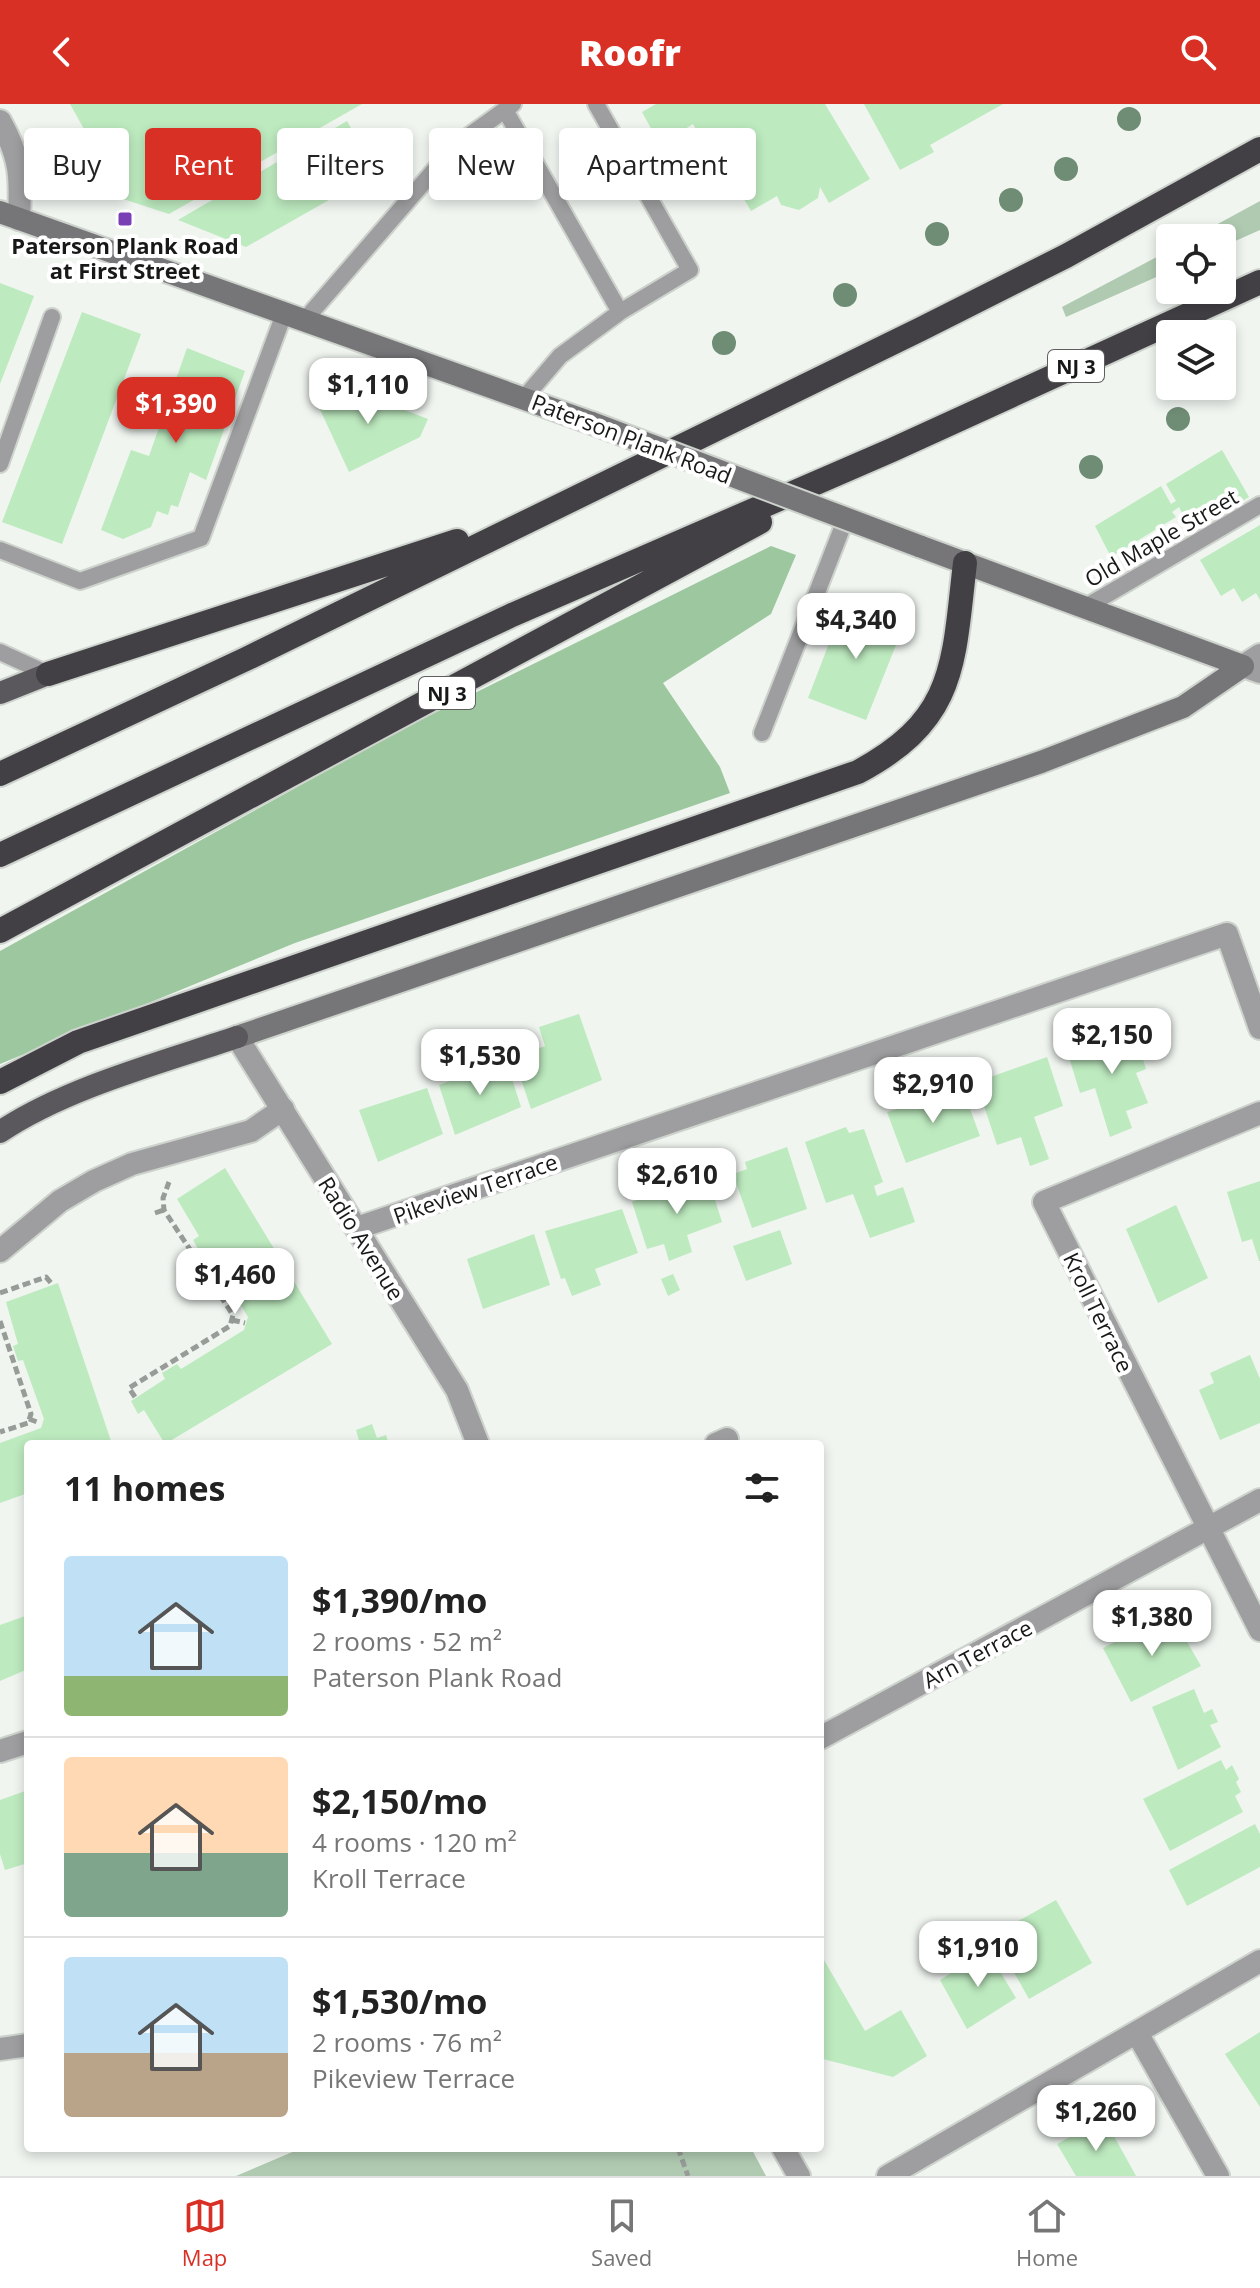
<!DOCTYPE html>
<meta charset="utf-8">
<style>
:root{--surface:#fff;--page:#f2f2f2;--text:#222;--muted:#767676;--line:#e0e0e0;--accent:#d93025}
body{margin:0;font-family:"Open Sans",sans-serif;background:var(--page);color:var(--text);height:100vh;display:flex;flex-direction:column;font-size:30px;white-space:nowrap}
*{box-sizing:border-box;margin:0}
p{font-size:26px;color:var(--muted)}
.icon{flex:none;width:44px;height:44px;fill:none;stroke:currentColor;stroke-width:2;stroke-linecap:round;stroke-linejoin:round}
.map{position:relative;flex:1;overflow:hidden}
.sheet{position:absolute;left:24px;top:1336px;width:800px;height:712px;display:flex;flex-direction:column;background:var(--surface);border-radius:8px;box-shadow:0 4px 12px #0003}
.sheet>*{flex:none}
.banner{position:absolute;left:24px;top:24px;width:800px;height:72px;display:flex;gap:16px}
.fabs{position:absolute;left:1156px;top:120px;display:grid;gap:16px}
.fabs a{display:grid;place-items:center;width:80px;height:80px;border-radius:8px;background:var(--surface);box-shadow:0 4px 12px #0003;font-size:40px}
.price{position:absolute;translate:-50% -68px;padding:0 18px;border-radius:16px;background:#fff;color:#222;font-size:26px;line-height:52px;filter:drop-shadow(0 2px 4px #0008)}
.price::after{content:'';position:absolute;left:50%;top:48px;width:24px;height:18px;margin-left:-12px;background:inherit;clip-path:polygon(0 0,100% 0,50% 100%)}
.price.current{background:var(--accent);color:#fff}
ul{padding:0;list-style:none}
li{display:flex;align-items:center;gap:24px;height:200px;padding:0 40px}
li+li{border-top:2px solid var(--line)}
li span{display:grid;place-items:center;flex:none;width:224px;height:160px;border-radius:8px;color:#555}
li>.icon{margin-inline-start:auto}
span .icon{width:96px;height:96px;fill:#fffc;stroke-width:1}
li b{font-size:34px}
h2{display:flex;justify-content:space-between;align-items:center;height:96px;padding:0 40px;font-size:34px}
.tag{padding:0 28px;border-radius:8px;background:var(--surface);box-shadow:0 4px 12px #0003;font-size:28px;line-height:72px}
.tag.current{background:var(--accent);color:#fff}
header{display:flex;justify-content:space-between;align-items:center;height:104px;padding:0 40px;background:var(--accent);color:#fff;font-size:36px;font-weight:800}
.tabs{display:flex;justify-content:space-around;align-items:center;height:112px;border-top:2px solid var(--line);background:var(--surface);font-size:22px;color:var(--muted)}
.tabs a{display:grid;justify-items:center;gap:4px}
.tabs .current{color:var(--accent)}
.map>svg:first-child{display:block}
.green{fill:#b0cab1}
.forest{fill:#9dc89f}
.building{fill:#bdeabf}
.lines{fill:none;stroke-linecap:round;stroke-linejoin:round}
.service-casing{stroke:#cdd2cd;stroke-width:20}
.minor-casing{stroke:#cdd2cd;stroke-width:26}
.tertiary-casing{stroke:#cdd2cd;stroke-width:26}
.secondary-casing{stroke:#cdd2cd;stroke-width:26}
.primary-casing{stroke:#cdd2cd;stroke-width:26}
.motorway-casing{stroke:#cdd2cd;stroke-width:28}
.path{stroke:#989c98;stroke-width:5;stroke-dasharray:8 4;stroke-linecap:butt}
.service{stroke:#9e9ea0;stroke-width:16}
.minor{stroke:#9e9ea0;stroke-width:22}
.tertiary{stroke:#9e9ea0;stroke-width:22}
.secondary{stroke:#767578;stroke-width:22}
.primary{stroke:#5a585c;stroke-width:22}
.motorway{stroke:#424045;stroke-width:24}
.secondary-bridge-casing{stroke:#cdd2cd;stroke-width:26;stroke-linecap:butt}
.secondary-bridge{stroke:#767578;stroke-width:22}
.tree{fill:#6f8c74}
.poi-dot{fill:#793fb5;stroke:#fff;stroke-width:3}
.labels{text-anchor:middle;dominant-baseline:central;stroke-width:8;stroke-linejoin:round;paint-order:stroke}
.shield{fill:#fff;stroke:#5d5e5d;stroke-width:2}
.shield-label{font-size:20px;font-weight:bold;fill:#171917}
.poi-label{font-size:22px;font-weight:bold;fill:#171917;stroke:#fff}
.street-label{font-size:22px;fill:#171917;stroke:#fff}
</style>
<header><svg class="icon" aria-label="back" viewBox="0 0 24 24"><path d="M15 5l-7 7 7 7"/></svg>Roofr<svg class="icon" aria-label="search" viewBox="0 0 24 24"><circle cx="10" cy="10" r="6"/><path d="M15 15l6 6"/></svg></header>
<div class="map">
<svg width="1260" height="2072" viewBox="0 0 1260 2072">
<rect width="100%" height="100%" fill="#f0f5f0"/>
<!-- green -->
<path class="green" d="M1260 97V126L1222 143V134H1192Z
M1170 146V167L1066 213 1062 203Z
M302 2044H751L766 2072H236Z"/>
<!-- forest -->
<path class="forest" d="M771 442 796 451 771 510 663 579 720 663 730 689 295 839 0 960V847L406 623Z"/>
<!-- building -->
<path class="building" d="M70 0H362L169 110 123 95Z
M656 0H825L870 75 829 99 820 83 818 94 799 106 781 101 777 92 751 107 714 45 709 49 693 20 660 41 642 8Z
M864 0H1003L930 41 934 48 900 66Z
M347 17 367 52 320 82 329 96 246 143 178 116Z
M0 179 34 192 0 280Z
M82 208 141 230 62 440 2 418Z
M187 244 245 267 206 376 190 368 178 403 171 401 168 411 157 407 151 423 123 435 101 426 131 346 149 352Z
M344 283 428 315 420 333 349 368 317 299Z
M1222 346 1249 393 1192 428 1179 403 1172 408 1176 413 1111 453 1095 422 1161 382 1171 400 1176 397 1166 380Z
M1260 421V496L1256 489 1242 498 1234 484 1221 492 1200 456Z
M845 498 904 521 866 616 808 594Z
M579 910 602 976 531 1005 514 954 545 942 539 923Z
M1133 923 1146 965 1136 969 1148 999 1126 1007 1132 1024 1110 1033 1095 984 1080 989 1067 947Z
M1047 953 1063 1002 1034 1013 1049 1055 1030 1062 1021 1033 997 1041 976 978Z
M506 956 521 1003 455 1031 439 981Z
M427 984 443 1030 378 1058 359 1006Z
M963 986 980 1032 906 1059 887 1008Z
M846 1023 849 1029 864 1025 883 1078 874 1082 877 1092 903 1083 915 1118 870 1134 853 1090 826 1099 805 1038Z
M787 1043 807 1105 752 1124 733 1070 747 1065 745 1058Z
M225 1064 332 1240 165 1340 144 1306 138 1310 131 1297 165 1275 162 1269 177 1260 181 1265 244 1226 248 1213 208 1147 201 1150 193 1136 199 1132 177 1095Z
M708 1074 722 1118 687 1131 692 1148 669 1157 664 1140 647 1145 632 1098 679 1080 680 1084Z
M1260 1077V1157H1259L1252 1135 1242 1138 1227 1088Z
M1176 1101 1208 1174 1158 1199 1126 1125Z
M622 1105 638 1149 595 1165 601 1181 572 1192 565 1174 561 1175 545 1127Z
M780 1126 792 1160 746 1177 733 1142Z
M534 1130 550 1181 483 1205 467 1155Z
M673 1170 680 1186 668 1192 661 1175Z
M58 1179 112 1340H28V1389L0 1399V1339L41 1324 44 1315 23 1256 18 1257 13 1242 18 1240 6 1198Z
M1250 1251 1260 1275V1319L1220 1336 1199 1286 1214 1279 1210 1269Z
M372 1320 377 1334 386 1331 389 1340H360L356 1326Z
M1171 1510 1201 1562 1131 1598 1103 1544Z
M28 1511V1565L0 1577V1521Z
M1194 1585 1204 1609 1212 1605 1218 1618 1210 1621 1221 1643 1178 1666 1152 1603Z
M1221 1656 1226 1666 1232 1661 1239 1675 1236 1678 1241 1688 1235 1692 1243 1708 1170 1747 1143 1695Z
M28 1686V1759L5 1766 0 1750V1696Z
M1255 1720 1260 1730V1763L1187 1802 1169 1766Z
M1056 1796 1092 1859 1029 1895 993 1831Z
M987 1846 1016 1894 967 1925 940 1876Z
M820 1849 865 1927 901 1906 927 1952 893 1973 823 1955Z
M1260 1928V2003L1225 1950Z
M1104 2014 1136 2072H1076L1057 2040Z"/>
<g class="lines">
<defs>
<path id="service" d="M505 6 620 208
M303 218 456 41 513 0
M525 293 560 252 620 208 690 166 596 0
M0 360 52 213
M0 446 80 477 201 434 284 210
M1084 504 1260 401
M0 548 48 570
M762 629 846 414"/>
<path id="minor" d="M0 17C21 54 21 74 19 115
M1243 562 1260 551
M1260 1009 1044 1098 1260 1526
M357 1124 1227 830 1260 924
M0 1147 60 1097 94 1077 132 1060 251 1027 283 1005
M716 1340 727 1335
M820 1634 1260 1396
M0 1647 28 1638
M1137 1929 1218 2072
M0 1945 28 1941
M888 2072 1260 1857"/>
<path id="tertiary" d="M1243 562 1260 568
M237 933 457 1286 478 1340
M783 2044 799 2072"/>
<path id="secondary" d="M0 108 592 319
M919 442 1243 562
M237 933 1041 658 1183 603 1243 562"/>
<path id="primary" d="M0 589 48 570
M0 1028C65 984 163 958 237 933"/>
<path id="motorway" d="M48 570 457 437
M0 670 246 555 921 225 1066 152 1260 45
M0 751 512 511 892 346 1260 178
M0 827 760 418
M0 978 78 938 858 668C957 615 953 560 965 459"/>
</defs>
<!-- service casing -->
<use href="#service" class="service-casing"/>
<!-- minor casing -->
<use href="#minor" class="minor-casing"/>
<!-- tertiary casing -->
<use href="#tertiary" class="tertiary-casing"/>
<!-- secondary casing -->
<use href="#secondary" class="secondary-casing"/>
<!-- primary casing -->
<use href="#primary" class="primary-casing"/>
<!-- motorway casing -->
<use href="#motorway" class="motorway-casing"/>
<!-- path -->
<path class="path" d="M155 1109 164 1106
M0 1189 46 1173 52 1180
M232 1216 245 1219
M0 1217 31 1310 28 1319 0 1328
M135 1293 129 1284 230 1222 233 1211 164 1106 163 1094 169 1078
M29 1315 40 1319
M678 2044 688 2072"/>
<!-- service -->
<use href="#service" class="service"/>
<!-- minor -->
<use href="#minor" class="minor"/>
<!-- tertiary -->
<use href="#tertiary" class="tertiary"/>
<!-- secondary -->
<use href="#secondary" class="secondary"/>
<!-- primary -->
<use href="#primary" class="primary"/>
<!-- motorway -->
<use href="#motorway" class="motorway"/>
<defs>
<path id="secondary-bridge" d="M592 319 919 442"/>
</defs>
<!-- secondary-bridge casing -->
<use href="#secondary-bridge" class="secondary-bridge-casing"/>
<!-- secondary-bridge -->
<use href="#secondary-bridge" class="secondary-bridge"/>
</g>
<!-- trees -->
<g class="tree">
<circle cx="1129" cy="15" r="12"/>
<circle cx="1066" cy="65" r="12"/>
<circle cx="1011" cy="96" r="12"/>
<circle cx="937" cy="130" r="12"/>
<circle cx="845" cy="191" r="12"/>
<circle cx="724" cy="239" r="12"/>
<circle cx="1178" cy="315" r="12"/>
<circle cx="1091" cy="363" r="12"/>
</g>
<!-- markers -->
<rect class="poi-dot" x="117" y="107" width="16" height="16" rx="4"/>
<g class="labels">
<!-- shield labels -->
<g class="shield">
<rect x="1048" y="246" width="56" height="32" rx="6"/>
<rect x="419" y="573" width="56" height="32" rx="6"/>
</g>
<g class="shield-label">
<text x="1076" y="262">NJ 3</text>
<text x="447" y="589">NJ 3</text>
</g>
<!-- poi labels -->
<g class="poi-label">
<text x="125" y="141">Paterson Plank Road<tspan x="125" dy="25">at First Street</tspan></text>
</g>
<!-- street labels -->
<g class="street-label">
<text transform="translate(632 334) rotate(21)">Paterson Plank Road</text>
<text transform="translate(1161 433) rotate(-30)">Old Maple Street</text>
<text transform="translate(475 1084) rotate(-19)">Pikeview Terrace</text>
<text transform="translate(362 1134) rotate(58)">Radio Avenue</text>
<text transform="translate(1099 1208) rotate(64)">Kroll Terrace</text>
<text transform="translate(977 1549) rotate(-28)">Arn Terrace</text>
</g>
</g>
</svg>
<div class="fabs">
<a><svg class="icon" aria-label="locate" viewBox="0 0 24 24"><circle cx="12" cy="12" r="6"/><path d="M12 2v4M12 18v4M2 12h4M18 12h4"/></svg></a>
<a><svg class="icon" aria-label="layers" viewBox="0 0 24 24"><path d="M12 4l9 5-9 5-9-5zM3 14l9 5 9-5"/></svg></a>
</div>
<b class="price" style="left:368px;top:322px">$1,110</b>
<b class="price current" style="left:176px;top:341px">$1,390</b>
<b class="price" style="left:856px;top:557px">$4,340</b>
<b class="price" style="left:1112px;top:972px">$2,150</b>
<b class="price" style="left:480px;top:993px">$1,530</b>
<b class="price" style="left:933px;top:1021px">$2,910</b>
<b class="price" style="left:677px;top:1112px">$2,610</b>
<b class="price" style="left:235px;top:1212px">$1,460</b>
<b class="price" style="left:1152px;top:1554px">$1,380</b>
<b class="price" style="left:978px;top:1885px">$1,910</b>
<b class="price" style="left:1096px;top:2049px">$1,260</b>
<div class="banner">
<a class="tag">Buy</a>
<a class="tag current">Rent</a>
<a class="tag">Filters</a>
<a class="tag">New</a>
<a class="tag">Apartment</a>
</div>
<section class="sheet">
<h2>11 homes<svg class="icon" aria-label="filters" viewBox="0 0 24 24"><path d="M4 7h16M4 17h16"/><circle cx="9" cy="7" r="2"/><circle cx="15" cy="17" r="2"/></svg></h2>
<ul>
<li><span style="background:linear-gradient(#bfe0f5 75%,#8fb573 0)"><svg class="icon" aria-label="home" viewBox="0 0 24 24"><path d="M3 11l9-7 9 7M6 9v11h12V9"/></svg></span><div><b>$1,390/mo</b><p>2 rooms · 52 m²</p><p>Paterson Plank Road</p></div></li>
<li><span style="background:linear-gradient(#ffd9b3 60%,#7fa58c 0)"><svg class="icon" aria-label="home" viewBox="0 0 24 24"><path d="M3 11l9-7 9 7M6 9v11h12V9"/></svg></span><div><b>$2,150/mo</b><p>4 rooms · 120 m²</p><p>Kroll Terrace</p></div></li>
<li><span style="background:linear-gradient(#bfe0f5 60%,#b9a48a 0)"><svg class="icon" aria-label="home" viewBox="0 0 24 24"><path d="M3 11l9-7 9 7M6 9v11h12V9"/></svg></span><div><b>$1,530/mo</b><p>2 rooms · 76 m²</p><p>Pikeview Terrace</p></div></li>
</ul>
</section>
</div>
<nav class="tabs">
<a class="current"><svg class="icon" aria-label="map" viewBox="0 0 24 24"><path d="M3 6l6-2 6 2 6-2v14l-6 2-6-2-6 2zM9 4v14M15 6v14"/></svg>Map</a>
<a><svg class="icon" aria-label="saved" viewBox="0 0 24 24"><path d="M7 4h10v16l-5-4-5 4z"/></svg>Saved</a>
<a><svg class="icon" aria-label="home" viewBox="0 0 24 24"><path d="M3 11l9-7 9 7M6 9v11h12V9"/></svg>Home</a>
</nav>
